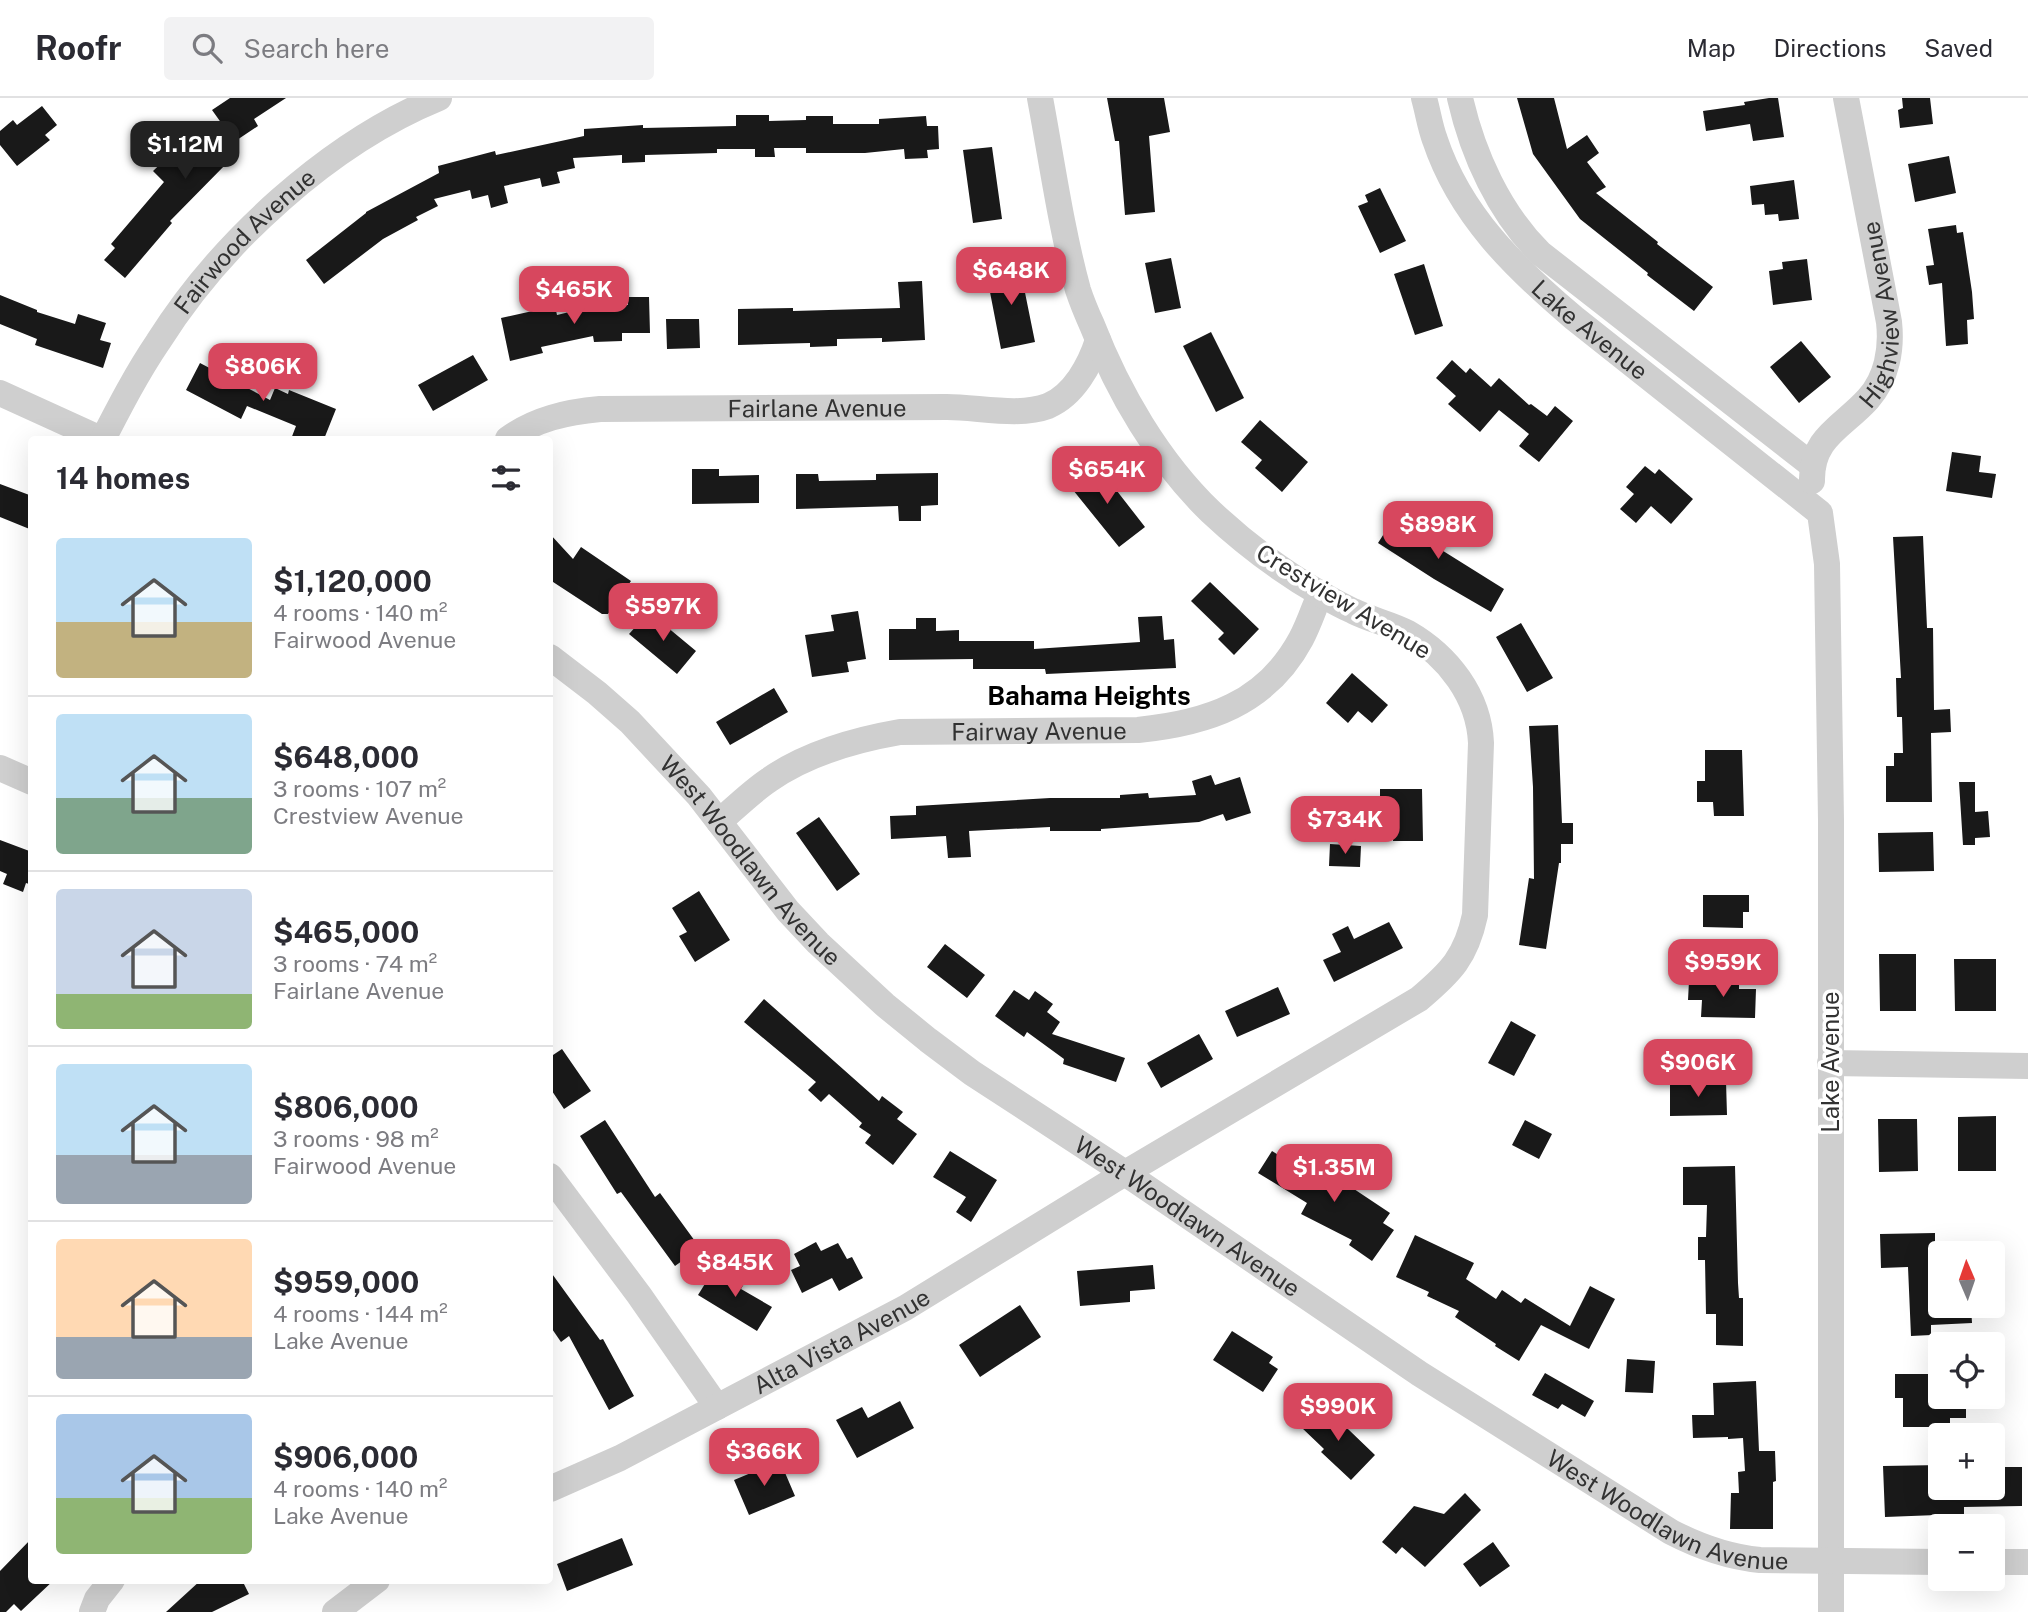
<!DOCTYPE html>
<meta charset="utf-8">
<style>
:root{--surface:#fff;--page:#f2f2f3;--text:#2b2b33;--muted:#7c7c81;--line:#e1e1e2;--accent:#d7475e}
body{margin:0;font-family:"Public Sans",sans-serif;background:var(--page);color:var(--text);height:100vh;display:flex;flex-direction:column;font-size:26px;white-space:nowrap}
*{box-sizing:border-box;margin:0}
p{font-size:23px;color:var(--muted)}
.icon{flex:none;width:38px;height:38px;fill:none;stroke:currentColor;stroke-width:2;stroke-linecap:round;stroke-linejoin:round}
.map{position:relative;flex:1;overflow:hidden}
.drawer{position:absolute;left:28px;top:338px;width:525px;height:1148px;display:flex;flex-direction:column;background:var(--surface);border-radius:7px;box-shadow:0 7px 28px #0002}
.drawer>*{flex:none}
.needle{width:46px;rotate:358deg}
.tools{position:absolute;left:1928px;top:1143px;display:grid;gap:14px}
.tools a{display:grid;place-items:center;width:77px;height:77px;border-radius:7px;background:var(--surface);box-shadow:0 7px 28px #0002;font-size:35px}
.price{position:absolute;translate:-50% -60px;padding:0 16px;border-radius:14px;background:var(--accent);color:#fff;font-size:23px;line-height:46px;filter:drop-shadow(0 2px 4px #0008)}
.price::after{content:'';position:absolute;left:50%;top:42px;width:21px;height:16px;margin-left:-10px;background:inherit;clip-path:polygon(0 0,100% 0,50% 100%)}
.price.current{background:#222;color:#fff}
ul{padding:0;list-style:none}
li{display:flex;align-items:center;gap:21px;height:175px;padding:0 28px}
li+li{border-top:2px solid var(--line)}
li span{display:grid;place-items:center;flex:none;width:196px;height:140px;border-radius:7px;color:#555}
li>.icon{margin-inline-start:auto}
span .icon{width:84px;height:84px;fill:#fffc;stroke-width:1}
li b{font-size:30px}
h2{display:flex;justify-content:space-between;align-items:center;height:84px;padding:0 28px;font-size:30px}
header{display:flex;align-items:center;gap:42px;box-sizing:border-box;height:98px;padding:0 35px;background:var(--surface);border-bottom:2px solid var(--line)}
header strong{font-size:33px}
nav{display:flex;gap:38px;margin-inline-start:auto;font-size:24px}
.search{width:490px;height:63px;background:var(--page);display:flex;align-items:center;gap:18px;box-sizing:border-box;padding:0 24px;border-radius:7px;color:var(--muted);font-size:26px}
.map>svg:first-child{display:block}
.building{fill:#191919}
.lines{fill:none;stroke-linecap:round;stroke-linejoin:round}
.minor{stroke:#cfcfcf;stroke-width:26}
.labels{text-anchor:middle;dominant-baseline:central;stroke-width:7;stroke-linejoin:round;paint-order:stroke}
.street-label{font-size:24px;fill:#323232;stroke:#fff}
.neighbourhood-label{font-size:26px;font-weight:bold;fill:#000;stroke:#fff}
</style>
<header>
<strong>Roofr</strong>
<div class="search"><svg class="icon" aria-label="search" viewBox="0 0 24 24"><circle cx="10" cy="10" r="6"/><path d="M15 15l6 6"/></svg>Search here</div>
<nav><a>Map</a><a>Directions</a><a>Saved</a></nav>
</header>
<div class="map">
<svg width="2028" height="1514" viewBox="0 0 2028 1514">
<rect width="100%" height="100%" fill="#fff"/>
<!-- building -->
<path class="building" d="M230 0H286L254 21 258 28 219 54 228 64 170 123 172 125 125 180 104 162 115 150 111 146 164 84 153 73 171 56 181 66 222 26 212 12Z
M1107 0H1164L1170 34 1149 38 1155 114 1125 117 1119 43H1115Z
M1517 0H1554L1567 51 1587 37 1599 55 1587 64 1606 89 1596 95 1658 144 1657 146 1713 189 1694 213 1647 177 1648 175 1580 121 1533 56Z
M1769 0H1778L1784 39 1753 43 1750 26 1706 33 1703 13 1745 7 1744 4Z
M1902 0H1930L1933 26 1900 30 1898 12 1903 10Z
M42 8 57 27 45 37 50 42 17 68 0 47V33L13 22 17 27Z
M736 17H769V23L806 22V18H833V26H879V21L926 18 927 28H938L939 51 927 52 928 60 905 61 904 51 865 55H806V50H774L775 59H755V51H717V55L645 57V64L622 65V57L573 60 575 70 557 74 560 85 542 89 540 80 504 88 508 105 491 110 488 97 472 101 470 92 434 101 438 108 416 119 418 122 383 141 324 186 306 162 366 115V114L439 75 438 68 495 53 496 57 584 38V31L643 27V30L736 28Z
M992 49 1002 121 973 125 963 52Z
M1949 58 1956 95 1915 104 1908 66Z
M1794 82 1799 121 1779 123 1778 116 1765 117 1764 106 1752 107 1750 88Z
M1380 90 1406 143 1380 155 1358 108 1368 104 1365 97Z
M1956 127 1957 135 1963 134 1972 194 1974 221 1967 222 1968 246 1946 248 1942 185 1929 187 1926 168 1934 167 1928 131Z
M1171 160 1181 210 1155 215 1145 165Z
M1807 161 1812 202 1773 207 1769 173 1783 171 1782 164Z
M1019 165 1035 244 1001 251 989 189 994 188 990 171Z
M1424 166 1443 228 1415 237 1394 176Z
M922 183 925 242 882 244V240L837 241V248L810 249V245L738 247V211L793 210V213L900 210 898 184Z
M0 197 37 212V214L75 226 78 216 106 225 100 242 111 245 103 270 35 247 37 241 0 226Z
M628 199H649L650 235H622V243L594 244 593 238 541 249 543 255 510 263 501 220 555 208 557 217 594 208 628 207Z
M666 221H699L700 250 667 251Z
M1211 234 1244 300 1216 314 1183 248Z
M1801 243 1831 279 1799 305 1770 269Z
M473 257 488 282 433 313 418 287Z
M1452 262 1466 275 1470 270 1491 289 1499 280 1529 307 1531 306 1547 318 1555 308 1573 323 1539 364 1519 348 1529 336 1499 312 1480 334 1448 306 1456 298 1436 280Z
M200 265 270 302 275 290 288 296 289 292 336 311 324 341H291L296 328 247 308 241 321 186 292Z
M1260 322 1308 364 1282 394 1255 370 1262 362 1241 344Z
M1952 354 1981 358 1979 374 1996 376 1992 400 1946 393Z
M1096 366 1145 429 1119 449 1069 387Z
M1645 368 1655 376 1659 371 1693 401 1671 426 1651 408 1636 425 1620 411 1634 396 1626 389Z
M692 371H719V378L759 377V405L692 406Z
M938 375V407L921 408V423H899L898 408 796 411V376H818L819 383 876 382V376Z
M0 386 32 398V432L0 419Z
M1418 412 1435 423 1424 441 1504 491 1491 514 1434 481 1378 445 1394 420 1407 428Z
M550 436 573 461 581 449 631 483 608 516H602L550 482Z
M1923 438 1927 530H1933L1934 612 1950 611 1951 634 1931 635 1932 704H1886V668H1894V655H1903L1902 619H1897L1896 580H1901L1893 439Z
M1210 484 1259 531 1234 557 1218 541 1224 535 1191 503Z
M858 513 866 561 847 564 849 574 812 579 805 537 834 533 831 517Z
M649 514 696 553 677 576 629 536Z
M1162 518 1164 542 1174 541 1176 570 1046 576 1045 571H973V561L889 562V531H916V520H936V533L959 532V543H1034V551L1140 544 1138 519Z
M1521 525 1553 580 1527 594 1496 539Z
M1352 575 1388 607 1372 625 1358 613 1348 625 1326 605Z
M774 590 788 614 730 647 716 624Z
M1558 627 1562 725H1573V746H1561V765H1559L1546 851 1519 847 1529 780 1534 781 1533 689 1529 628Z
M1705 652H1742L1744 718H1714L1713 704H1697V683H1705Z
M1211 677 1215 687 1240 679 1251 715 1226 723 1223 716 1199 724 1101 731V733H1050V729L969 733 971 759 948 760 946 738 891 741 890 718 916 717V708L1050 700H1120V697L1148 695 1149 700 1196 697 1192 683Z
M1959 684H1975V714L1988 713 1990 739 1975 740V747H1963Z
M1380 691H1422L1423 743H1393V720L1380 721Z
M819 719 860 776 837 793 796 735Z
M1933 734 1934 773 1879 774 1878 735Z
M0 742 32 754V787L26 785 23 794 3 786 7 776 0 773Z
M1330 746 1361 748 1360 769 1329 768Z
M699 793 730 842 695 864 679 838 687 834 672 810Z
M1703 797H1749V814H1743V830L1703 829Z
M1389 824 1403 850 1334 884 1323 862 1341 854 1332 836 1348 828 1354 841Z
M945 846 985 877 967 900 927 869Z
M1879 856H1916V913H1880Z
M1954 861H1996V913H1955Z
M1689 883H1739V891H1756L1755 920 1701 919 1702 902H1688Z
M1278 889 1290 916 1237 939 1225 913Z
M1014 892 1029 902 1035 893 1053 906 1047 914 1060 924 1052 936 1125 960 1116 984 1063 966 1064 961 1027 934 1024 939 995 918Z
M764 901 879 1003 882 998 903 1014 897 1021 917 1036 893 1067 865 1045 871 1037 859 1029 862 1025 829 996 821 1004 808 992 816 984 744 924Z
M1511 923 1536 937 1514 978 1488 965Z
M1199 936 1213 961 1161 990 1147 965Z
M562 951 591 993 564 1011 550 990V959Z
M1726 983 1727 1017 1670 1018V984Z
M1996 1018V1073H1958V1019Z
M1878 1021H1917L1918 1073 1879 1074Z
M605 1022 655 1099 660 1095 700 1150 675 1168 621 1094 617 1096 580 1038Z
M1525 1022 1552 1036 1539 1061 1512 1047Z
M950 1053 997 1082 971 1124 956 1114 966 1099 933 1079Z
M1272 1053 1323 1085 1326 1078 1334 1082 1340 1071 1359 1081 1354 1091 1390 1115 1383 1125 1394 1132 1372 1163 1349 1147 1352 1142 1301 1116 1307 1105 1258 1075Z
M1735 1068 1738 1185 1739 1200H1743V1248L1716 1247V1216H1706L1705 1162H1698V1139H1706L1707 1107H1683V1069Z
M1935 1135V1176H1941V1208H1971L1972 1225 1931 1227V1237L1911 1238 1908 1169 1881 1170 1880 1136Z
M1415 1137 1474 1165 1466 1181 1496 1201 1502 1192 1521 1205 1525 1200 1570 1228 1590 1188 1615 1201 1589 1251 1541 1227 1519 1263 1495 1248 1496 1246 1455 1219 1459 1213 1427 1198 1429 1194 1396 1179Z
M816 1144 821 1153 838 1145 847 1161 852 1159 863 1180 839 1193 832 1180 802 1195 791 1172 800 1168 794 1156Z
M1153 1167 1155 1191 1130 1193V1204L1080 1208 1077 1173Z
M730 1172 746 1182 741 1191 772 1209 757 1233 698 1197 713 1173 724 1180Z
M550 1173 600 1242 603 1241 634 1298 609 1312 569 1238 561 1244 550 1228Z
M1020 1207 1041 1239 980 1279 959 1247Z
M1232 1233 1273 1259 1269 1265 1278 1271 1263 1294 1213 1262Z
M1627 1261 1655 1263 1653 1295 1625 1294Z
M1545 1275 1594 1303 1585 1319 1562 1306 1558 1311 1532 1297Z
M1895 1276H1933V1295H1941V1298H1966V1320H1950V1329H1903V1300H1895Z
M1756 1283 1759 1353H1775L1776 1383 1773 1384V1431H1730L1731 1395H1739L1738 1374 1745 1373 1743 1340 1728 1341V1339L1693 1340 1692 1317H1714L1713 1285Z
M900 1303 914 1330 857 1360 836 1322 862 1309 868 1320Z
M1323 1307 1375 1357 1351 1382 1321 1354 1324 1351 1301 1329Z
M780 1363 795 1398 749 1417 734 1382Z
M1941 1367V1390H1993V1377H2001V1369H2022V1408L1964 1409V1428H1937V1417L1885 1419 1883 1368Z
M1465 1395 1481 1412 1425 1469 1402 1449 1396 1456 1382 1444 1414 1408 1444 1416Z
M32 1440V1482H54L21 1513 14 1506 6 1514H0V1473Z
M622 1440 633 1467 567 1493 557 1466Z
M1493 1444 1510 1468 1480 1489 1463 1466Z
M201 1482H242L249 1496 212 1514H166Z"/>
<g class="lines">
<!-- minor -->
<g class="minor">
<path id="s1" d="M1424 0C1428 14 1430 29 1435 42 1460 117 1515 170 1574 220L1820 415 1827 466 1831 722V1514"/>
<path d="M1460 0C1473 57 1499 114 1540 155L1813 368"/>
<path d="M0 295 101 341"/>
<path id="s2" d="M103 341C120 308 137 275 158 244 221 144 329 45 439 0"/>
<path id="s3" d="M508 341C535 321 567 314 600 311 716 310 832 310 947 309 978 309 1019 319 1048 308 1074 297 1090 267 1098 242"/>
<path id="s4" d="M1812 383C1811 339 1843 329 1868 301 1887 280 1892 251 1889 224L1846 0"/>
<path id="s5" d="M550 559 597 595 630 624 699 698 788 813 818 845 885 907 928 942 972 975 1125 1075 1420 1276 1671 1434C1700 1449 1728 1459 1760 1462L1941 1464"/>
<path d="M0 670 32 684"/>
<path id="s6" d="M719 724C735 710 751 694 769 682 807 655 854 642 900 634L1138 632C1207 625 1266 606 1301 541 1309 526 1314 510 1320 496"/>
<path d="M1830 965 2028 968"/>
<path d="M550 1078 639 1197 717 1309"/>
<path id="s7" d="M550 1391 620 1360 905 1210 1125 1075 1419 901C1451 874 1466 859 1475 817L1481 645C1479 598 1448 558 1408 535 1391 526 1371 522 1353 513 1342 508 1331 502 1321 496 1281 473 1244 445 1211 414 1158 363 1118 294 1092 227 1087 216 1082 204 1078 192 1061 130 1052 64 1040 0"/>
<path d="M1993 1464H2028"/>
<path d="M92 1514 97 1501 112 1482"/>
<path d="M335 1514 377 1482"/>
</g>
</g>
<g class="labels">
<!-- street labels -->
<g class="street-label">
<text stroke="none"><textPath href="#s2" startOffset="245">Fairwood Avenue</textPath></text>
<text stroke="none"><textPath href="#s4" startOffset="192">Highview Avenue</textPath></text>
<text stroke="none"><textPath href="#s1" startOffset="292">Lake Avenue</textPath></text>
<text stroke="none"><textPath href="#s3" startOffset="315">Fairlane Avenue</textPath></text>
<text transform="translate(1344 503) rotate(31)">Crestview Avenue</text>
<text stroke="none"><textPath href="#s6" startOffset="345">Fairway Avenue</textPath></text>
<text stroke="none"><textPath href="#s5" startOffset="287">West Woodlawn Avenue</textPath></text>
<text transform="translate(1830 964) rotate(-90)">Lake Avenue</text>
<text stroke="none"><textPath href="#s5" startOffset="854">West Woodlawn Avenue</textPath></text>
<text stroke="none"><textPath href="#s7" startOffset="327">Alta Vista Avenue</textPath></text>
<text stroke="none"><textPath href="#s5" startOffset="1421">West Woodlawn Avenue</textPath></text>
</g>
<!-- neighbourhood labels -->
<g class="neighbourhood-label">
<text x="1089" y="597">Bahama Heights</text>
</g>
</g>
</svg>
<div class="tools">
<a><svg class="needle" viewBox="-14 -14 28 28"><path d="M0-13l5 13h-10z" fill="#e53935"/><path d="M0 13l5-13h-10z" fill="#7c7c81"/></svg></a>
<a><svg class="icon" aria-label="locate" viewBox="0 0 24 24"><circle cx="12" cy="12" r="6"/><path d="M12 2v4M12 18v4M2 12h4M18 12h4"/></svg></a>
<a>+</a>
<a>−</a>
</div>
<b class="price current" style="left:185px;top:83px">$1.12M</b>
<b class="price" style="left:1011px;top:209px">$648K</b>
<b class="price" style="left:574px;top:228px">$465K</b>
<b class="price" style="left:263px;top:305px">$806K</b>
<b class="price" style="left:1107px;top:408px">$654K</b>
<b class="price" style="left:1438px;top:463px">$898K</b>
<b class="price" style="left:663px;top:545px">$597K</b>
<b class="price" style="left:1345px;top:758px">$734K</b>
<b class="price" style="left:1723px;top:901px">$959K</b>
<b class="price" style="left:1698px;top:1001px">$906K</b>
<b class="price" style="left:1334px;top:1106px">$1.35M</b>
<b class="price" style="left:735px;top:1201px">$845K</b>
<b class="price" style="left:1338px;top:1345px">$990K</b>
<b class="price" style="left:764px;top:1390px">$366K</b>
<section class="drawer">
<h2>14 homes<svg class="icon" aria-label="filters" viewBox="0 0 24 24"><path d="M4 7h16M4 17h16"/><circle cx="9" cy="7" r="2"/><circle cx="15" cy="17" r="2"/></svg></h2>
<ul>
<li><span style="background:linear-gradient(#bfe0f5 60%,#c2b280 0)"><svg class="icon" aria-label="home" viewBox="0 0 24 24"><path d="M3 11l9-7 9 7M6 9v11h12V9"/></svg></span><div><b>$1,120,000</b><p>4 rooms · 140 m²</p><p>Fairwood Avenue</p></div></li>
<li><span style="background:linear-gradient(#bfe0f5 60%,#7fa58c 0)"><svg class="icon" aria-label="home" viewBox="0 0 24 24"><path d="M3 11l9-7 9 7M6 9v11h12V9"/></svg></span><div><b>$648,000</b><p>3 rooms · 107 m²</p><p>Crestview Avenue</p></div></li>
<li><span style="background:linear-gradient(#c9d6e8 75%,#8fb573 0)"><svg class="icon" aria-label="home" viewBox="0 0 24 24"><path d="M3 11l9-7 9 7M6 9v11h12V9"/></svg></span><div><b>$465,000</b><p>3 rooms · 74 m²</p><p>Fairlane Avenue</p></div></li>
<li><span style="background:linear-gradient(#bfe0f5 65%,#9aa5b1 0)"><svg class="icon" aria-label="home" viewBox="0 0 24 24"><path d="M3 11l9-7 9 7M6 9v11h12V9"/></svg></span><div><b>$806,000</b><p>3 rooms · 98 m²</p><p>Fairwood Avenue</p></div></li>
<li><span style="background:linear-gradient(#ffd9b3 70%,#9aa5b1 0)"><svg class="icon" aria-label="home" viewBox="0 0 24 24"><path d="M3 11l9-7 9 7M6 9v11h12V9"/></svg></span><div><b>$959,000</b><p>4 rooms · 144 m²</p><p>Lake Avenue</p></div></li>
<li><span style="background:linear-gradient(#a9c7e8 60%,#8fb573 0)"><svg class="icon" aria-label="home" viewBox="0 0 24 24"><path d="M3 11l9-7 9 7M6 9v11h12V9"/></svg></span><div><b>$906,000</b><p>4 rooms · 140 m²</p><p>Lake Avenue</p></div></li>
</ul>
</section>
</div>
